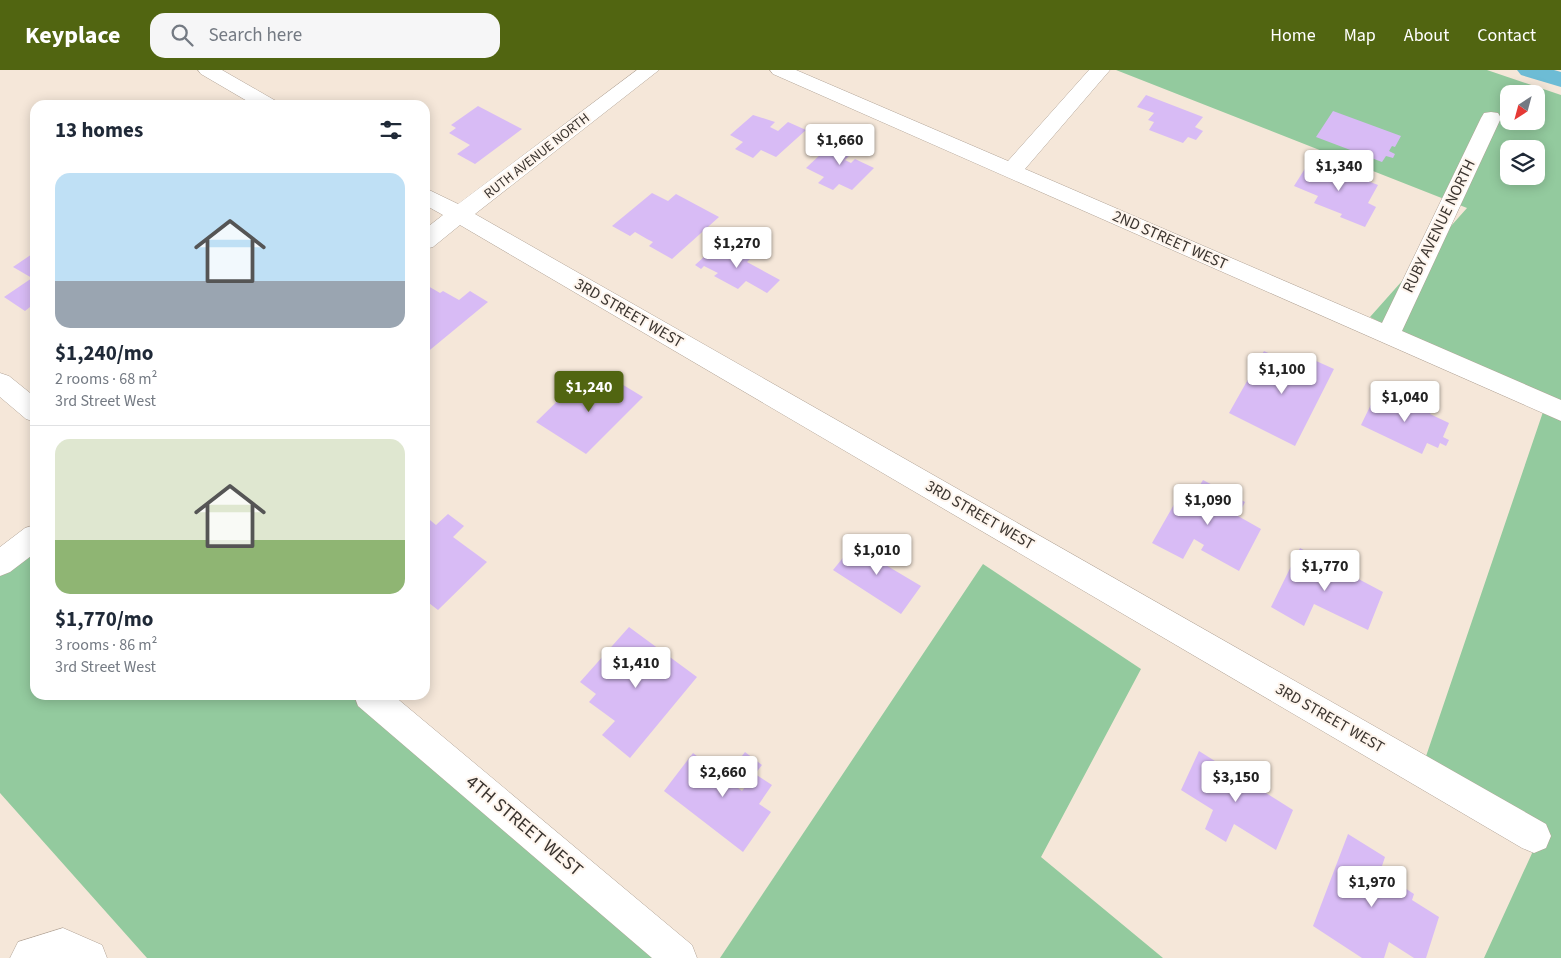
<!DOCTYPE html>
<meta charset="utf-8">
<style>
:root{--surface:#fff;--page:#f6f6f7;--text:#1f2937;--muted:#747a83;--line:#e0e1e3;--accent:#516511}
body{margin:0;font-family:"Source Sans 3",sans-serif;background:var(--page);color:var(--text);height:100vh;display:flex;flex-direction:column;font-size:19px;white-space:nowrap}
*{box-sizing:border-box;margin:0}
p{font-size:16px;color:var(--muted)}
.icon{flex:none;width:28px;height:28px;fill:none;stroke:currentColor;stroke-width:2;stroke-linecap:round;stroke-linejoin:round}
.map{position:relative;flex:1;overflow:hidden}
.drawer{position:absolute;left:30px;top:30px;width:400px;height:600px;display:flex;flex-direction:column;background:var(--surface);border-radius:15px;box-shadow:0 2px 12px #0003}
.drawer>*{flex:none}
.needle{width:32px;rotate:216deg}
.tools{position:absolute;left:1500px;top:15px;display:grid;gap:10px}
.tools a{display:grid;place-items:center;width:45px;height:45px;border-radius:10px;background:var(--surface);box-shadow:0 2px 12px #0003;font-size:25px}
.price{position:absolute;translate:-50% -42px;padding:0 11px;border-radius:5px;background:#fff;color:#222;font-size:16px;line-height:32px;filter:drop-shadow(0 1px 2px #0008)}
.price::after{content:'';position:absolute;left:50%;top:30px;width:15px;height:11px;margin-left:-8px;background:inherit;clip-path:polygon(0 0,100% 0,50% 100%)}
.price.active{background:var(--accent);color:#fff}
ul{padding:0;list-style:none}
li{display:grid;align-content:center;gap:10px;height:265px;padding:0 25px}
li+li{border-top:1px solid var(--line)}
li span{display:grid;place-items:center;height:155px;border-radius:15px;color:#555}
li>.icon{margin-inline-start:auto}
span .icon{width:90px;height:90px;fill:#fffc;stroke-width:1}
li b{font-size:21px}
h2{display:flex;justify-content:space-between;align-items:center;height:60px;padding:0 25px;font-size:21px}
header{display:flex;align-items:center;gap:30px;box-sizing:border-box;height:70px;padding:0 25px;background:var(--accent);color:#fff}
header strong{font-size:24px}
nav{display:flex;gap:28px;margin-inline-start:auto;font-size:18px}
.search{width:350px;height:45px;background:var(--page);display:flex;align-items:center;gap:12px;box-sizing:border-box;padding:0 18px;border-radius:15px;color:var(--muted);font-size:19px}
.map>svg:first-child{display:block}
.green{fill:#93ca9e;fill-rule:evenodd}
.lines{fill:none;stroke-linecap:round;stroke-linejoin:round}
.canal{fill:#6dbcd5;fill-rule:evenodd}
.building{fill:#d8bbf5}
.minor-casing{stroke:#b1a396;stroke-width:1}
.minor{fill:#fff;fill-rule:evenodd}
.labels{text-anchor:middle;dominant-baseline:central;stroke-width:4;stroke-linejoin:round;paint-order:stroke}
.far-street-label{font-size:14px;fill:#3a342f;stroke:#fef5ed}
.street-label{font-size:16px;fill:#3a342f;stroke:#fef5ed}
.near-street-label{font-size:19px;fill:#3a342f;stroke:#fef5ed}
</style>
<header>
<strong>Keyplace</strong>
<div class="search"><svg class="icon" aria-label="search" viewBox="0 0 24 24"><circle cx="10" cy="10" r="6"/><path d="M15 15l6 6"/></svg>Search here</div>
<nav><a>Home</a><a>Map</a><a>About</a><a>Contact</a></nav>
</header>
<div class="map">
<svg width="1561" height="888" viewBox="0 0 1561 888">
<rect width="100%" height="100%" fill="#f5e7d9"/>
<!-- green -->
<path class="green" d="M1116 0H1487L1561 25V888H1484L1539 768 1421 701 1544 339 1370 247 1467 138ZM1509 24H1536V51H1509ZM1509 79H1536V106H1509Z
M35 466V625H366L683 888H147L0 723V493Z
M983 494 1141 599 1041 787 1163 888H720Z"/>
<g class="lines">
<!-- canal -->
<path class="canal" d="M1517 0H1554L1561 2V17L1521 5Z"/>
</g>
<!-- building -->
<path class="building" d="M1146 25 1203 47 1195 57 1203 61 1196 70 1188 67 1183 73 1149 60 1154 52 1148 50 1154 43 1137 37Z
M478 36 522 59 475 94 457 84 470 75 449 63 456 58 451 55Z
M1333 41 1401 66 1395 77 1392 76 1389 81 1395 84 1393 88 1386 86 1382 92 1316 67Z
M753 45 775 52 770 57 778 61 788 52 806 60 776 87 761 80 753 88 735 79 743 72 730 65Z
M838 68 858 77 845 90 851 93 855 89 874 98 852 120 839 114 833 120 818 113 824 107 806 98Z
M1311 89 1378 115 1368 133 1376 137 1365 157 1340 147 1342 144 1314 133 1318 126 1294 116Z
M652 123 668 131 676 124 719 147 672 189 649 176 653 172 647 169 635 162 630 166 612 156Z
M716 176 736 186 745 177 756 183 747 192 780 210 767 223 746 211 738 219 714 206 718 203 704 196 701 199 695 195Z
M35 182V233L25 241 4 227 32 208 13 197Z
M428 216 440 223 443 221 459 230 470 221 488 232 425 284V219Z
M1264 281 1283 290 1287 284 1303 291 1305 286 1334 299 1295 376 1229 343Z
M580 309 595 318 602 311 615 319 620 313 643 327 586 384 536 352Z
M1378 320 1400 330 1402 327 1432 340 1430 344 1449 353 1443 367 1449 370 1446 376 1440 373 1438 378 1427 373 1422 384 1361 355Z
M1203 410 1245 432 1238 446 1261 459 1239 501 1201 480 1204 475 1194 469 1183 489 1152 473 1184 417 1195 423Z
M448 444 464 456 453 467 487 492 438 540 425 530V446L436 455Z
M859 468 890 487 884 494 921 516 901 544 833 500Z
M1300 478 1383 522 1368 560 1314 534 1304 556 1271 537Z
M629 557 697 607 630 688 602 665 615 651 589 632 596 624 580 612Z
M1199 681 1293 740 1276 780 1234 754 1226 772 1205 759 1213 740 1181 720Z
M745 682 762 695 755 704 772 715 759 734 771 742 743 782 664 721 693 683 742 721 749 712 732 699Z
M1348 764 1385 787 1380 802 1414 824 1412 830 1439 847 1426 888H1414L1389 872 1384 888H1362L1313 856Z"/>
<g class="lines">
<defs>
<path id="minor" d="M198 0H222L276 31 279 35H254L201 4Z
M637 0H659L475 144 1546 754 1551 766 1546 778 1534 783 1522 778 460 155 433 177 425 179V159L443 145 425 135V118L458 134Z
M770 0H796L1008 91 1089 0H1110L1025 99 1382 253 1481 48 1484 43 1491 42 1498 43 1501 48 1402 261 1561 330V351L773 4Z
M0 303 9 306 35 327V352L26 349 0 327Z
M35 455V483L10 502 0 506V477L25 458Z
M354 625H393L692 875 697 888H652L358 636Z
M63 858 102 875 107 888H10L18 872Z"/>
</defs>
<!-- minor casing -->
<use href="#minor" class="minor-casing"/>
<!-- minor -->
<use href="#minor" class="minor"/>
</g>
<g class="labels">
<!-- far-street labels -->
<g class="far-street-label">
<text transform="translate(537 86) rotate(-38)">RUTH AVENUE NORTH</text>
</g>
<!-- street labels -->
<g class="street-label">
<text transform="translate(1439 156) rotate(-64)">RUBY AVENUE NORTH</text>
<text transform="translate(1170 170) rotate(24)">2ND STREET WEST</text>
<text transform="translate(629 243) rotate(30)">3RD STREET WEST</text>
<text transform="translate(980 445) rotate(30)">3RD STREET WEST</text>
<text transform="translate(1330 648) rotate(30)">3RD STREET WEST</text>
</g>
<!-- near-street labels -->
<g class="near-street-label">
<text transform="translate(524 756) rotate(40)">4TH STREET WEST</text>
</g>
</g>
</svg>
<div class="tools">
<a><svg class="needle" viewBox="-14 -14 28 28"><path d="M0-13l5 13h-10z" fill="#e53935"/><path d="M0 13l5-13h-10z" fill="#747a83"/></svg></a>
<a><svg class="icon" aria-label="layers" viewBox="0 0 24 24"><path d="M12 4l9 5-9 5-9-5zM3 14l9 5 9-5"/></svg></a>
</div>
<b class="price" style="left:840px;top:96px">$1,660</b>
<b class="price" style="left:1339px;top:122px">$1,340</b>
<b class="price" style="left:737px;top:199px">$1,270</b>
<b class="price" style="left:1282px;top:325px">$1,100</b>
<b class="price active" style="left:589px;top:343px">$1,240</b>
<b class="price" style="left:1405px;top:353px">$1,040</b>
<b class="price" style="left:1208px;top:456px">$1,090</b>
<b class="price" style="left:877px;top:506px">$1,010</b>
<b class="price" style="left:1325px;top:522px">$1,770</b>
<b class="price" style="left:636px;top:619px">$1,410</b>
<b class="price" style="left:723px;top:728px">$2,660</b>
<b class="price" style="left:1236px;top:733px">$3,150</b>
<b class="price" style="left:1372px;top:838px">$1,970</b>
<section class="drawer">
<h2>13 homes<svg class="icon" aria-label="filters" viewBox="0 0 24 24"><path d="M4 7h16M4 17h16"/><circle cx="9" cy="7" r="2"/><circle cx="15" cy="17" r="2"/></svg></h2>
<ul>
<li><span style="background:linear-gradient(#bfe0f5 70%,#9aa5b1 0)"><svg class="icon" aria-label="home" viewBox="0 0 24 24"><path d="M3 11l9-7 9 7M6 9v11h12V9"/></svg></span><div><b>$1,240/mo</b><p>2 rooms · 68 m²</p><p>3rd Street West</p></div></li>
<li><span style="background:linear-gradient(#dfe7d0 65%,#8fb573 0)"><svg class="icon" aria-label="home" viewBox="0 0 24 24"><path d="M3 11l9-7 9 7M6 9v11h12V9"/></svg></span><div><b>$1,770/mo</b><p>3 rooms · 86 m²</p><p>3rd Street West</p></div></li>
</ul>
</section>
</div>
